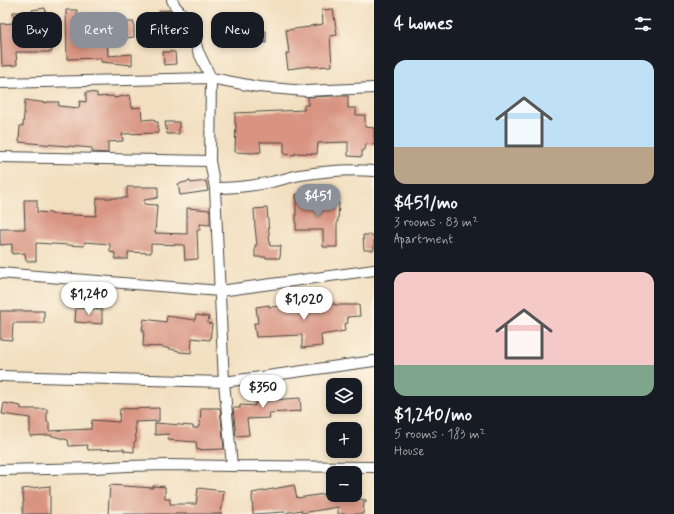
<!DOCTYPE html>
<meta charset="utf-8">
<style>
:root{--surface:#171b24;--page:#20242c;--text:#f1f3f6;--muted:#9ea1a6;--accent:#8c9099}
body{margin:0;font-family:Mynerve,sans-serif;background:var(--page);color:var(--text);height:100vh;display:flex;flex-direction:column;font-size:15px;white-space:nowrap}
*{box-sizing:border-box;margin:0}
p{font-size:13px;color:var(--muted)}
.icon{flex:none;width:22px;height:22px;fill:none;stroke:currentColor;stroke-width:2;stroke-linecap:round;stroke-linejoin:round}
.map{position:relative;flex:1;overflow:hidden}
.sheet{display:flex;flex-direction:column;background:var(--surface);width:300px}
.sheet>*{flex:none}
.guide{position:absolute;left:12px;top:12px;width:302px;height:36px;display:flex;gap:8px}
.controls{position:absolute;left:326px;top:378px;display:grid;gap:8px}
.controls a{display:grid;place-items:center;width:36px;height:36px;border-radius:8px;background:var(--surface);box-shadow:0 2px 6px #0003;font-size:20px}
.price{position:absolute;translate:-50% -34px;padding:0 9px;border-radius:14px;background:#fff;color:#222;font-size:13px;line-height:26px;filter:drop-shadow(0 1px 2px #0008)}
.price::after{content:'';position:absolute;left:50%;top:24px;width:12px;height:9px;margin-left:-6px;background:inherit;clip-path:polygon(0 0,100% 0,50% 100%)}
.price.current{background:var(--accent);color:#fff}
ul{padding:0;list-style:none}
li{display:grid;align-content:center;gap:8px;height:212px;padding:0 20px}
li span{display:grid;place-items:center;height:124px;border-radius:12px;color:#555}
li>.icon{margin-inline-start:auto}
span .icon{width:72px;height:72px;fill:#fffc;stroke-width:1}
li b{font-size:17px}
h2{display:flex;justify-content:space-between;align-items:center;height:48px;padding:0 20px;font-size:17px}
.chip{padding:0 14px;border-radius:12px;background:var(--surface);box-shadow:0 2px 6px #0003;font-size:14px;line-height:36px}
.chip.current{background:var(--accent);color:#fff}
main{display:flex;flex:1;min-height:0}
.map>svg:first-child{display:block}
.building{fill:#d89381}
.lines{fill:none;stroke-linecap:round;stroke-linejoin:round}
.street-casing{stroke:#494641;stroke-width:12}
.street{stroke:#fff;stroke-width:10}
</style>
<main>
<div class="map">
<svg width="374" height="514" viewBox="0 0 374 514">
<rect width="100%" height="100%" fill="#fcf5e5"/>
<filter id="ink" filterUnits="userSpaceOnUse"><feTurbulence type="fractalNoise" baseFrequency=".025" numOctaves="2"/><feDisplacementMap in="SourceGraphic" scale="8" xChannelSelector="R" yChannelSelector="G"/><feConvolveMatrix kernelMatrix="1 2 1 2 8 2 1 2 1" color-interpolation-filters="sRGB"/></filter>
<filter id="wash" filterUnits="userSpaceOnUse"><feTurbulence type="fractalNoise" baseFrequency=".012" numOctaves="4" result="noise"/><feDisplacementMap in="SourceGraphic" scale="16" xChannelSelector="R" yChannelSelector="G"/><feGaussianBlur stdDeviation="0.9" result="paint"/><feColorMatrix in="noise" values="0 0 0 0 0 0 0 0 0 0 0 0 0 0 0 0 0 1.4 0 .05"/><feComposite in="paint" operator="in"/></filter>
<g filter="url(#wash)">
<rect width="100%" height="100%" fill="#f2dfc0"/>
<g id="blocks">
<!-- building -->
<path class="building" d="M45 8 52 52H16L17 65 2 66 0 24 14 23 13 12H33L32 10Z
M333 9 337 35 330 36 332 66 310 67V66L288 69 286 54 289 53 286 30 310 27V26L323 24 322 10Z
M66 10H77V26H86V36H107L108 56 132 54V65L101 62V58L67 59Z
M170 10 173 14 175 32 162 34 159 11Z
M230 19 233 45 220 46 217 20Z
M117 22H134V37L117 39Z
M252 31H266V43H252Z
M163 52H175L176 64 164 65Z
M86 92 97 93V97L113 96 114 98 130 95 132 108 141 107 142 120 154 119 155 122H158V133L122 134 123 141 108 142V153L92 152V148L19 142 20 126H23L25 100 47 103V102H59L58 106 79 108 80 101 86 102Z
M331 96H348V108H356V115H365V127L374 128V145L366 144 365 150H362V157L348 156V142L318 143 317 154 295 153V155L284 154V142H260L261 152 252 153 235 152 236 124H235V113L304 110V105H308V97Z
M165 122H179V134H167Z
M190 181 191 183 206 181 208 191 180 195 178 184Z
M127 187H158V197H157V198L144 200V204L157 205 155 233 187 234V208L210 210V225L200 224V230H197L198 259 185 260 184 245 151 244V253L128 252V259H115V253L110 252V244L85 242 84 246 36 243V261H26L25 253 12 254V244L0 245V229H25L24 200H37V212L51 213V214L96 216 97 198H127Z
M296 194 310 195V202L339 203 338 221H337V247H323V230H296Z
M267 208 270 246H281L280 258H266V257H255V245H257L255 227 254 209Z
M363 235H374V250H364Z
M335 304V305H359L360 316 347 317 348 323 344 324 345 331 321 335 322 346 302 348V335L256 337 254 323H258L256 307 269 305V307Z
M76 308 102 310V324L75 322Z
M0 311H44V323H13L12 340 0 339Z
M196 315 209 317 208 323 212 324 210 340 192 338 191 353 179 352V351L158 346V347L143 346 144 330H142L144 319 166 322 167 316 195 320Z
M258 385H271V400L300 398 301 411 269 413 270 418 247 419 249 435 236 436 233 408H240V405L255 406V403H258Z
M4 403 21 406V409H47V422H49V431L91 429 92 420 119 422 120 409 159 408V421L135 422 136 441 134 442V452L124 451V449L88 450 87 445 69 446 68 440 49 435 30 436V418L2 414Z
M201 408H220L224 449 197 450 196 442 168 440 169 434 155 435V423L193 426V428H198L199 425H200Z
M110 485 153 488V486L165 487V499H170V504H196L198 488 224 491 221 514H108Z
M294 485 297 498 324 494V495H340L341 497 366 500V502H364L363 514H338V507L302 513 301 510 285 513V512L253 514 252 496H253L252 493Z
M50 486V514H23V502H24L22 489Z"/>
</g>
</g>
<g filter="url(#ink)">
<use href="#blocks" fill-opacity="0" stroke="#494641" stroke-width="1"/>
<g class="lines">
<defs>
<path id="street" d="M172 0 175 6 185 17 192 31 198 51 211 78 210 161 215 188 224 382 232 466
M0 83 211 78 258 87 306 91 374 88
M0 157 210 161
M215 188C234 188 253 186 271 182 281 180 290 177 300 175 324 171 350 169 374 171
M0 273 220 291 374 270
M0 376 224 382 374 361
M0 470 95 468 127 466 168 465 232 466 374 467"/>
</defs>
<!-- street casing -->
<use href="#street" class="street-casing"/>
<!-- street -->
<use href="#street" class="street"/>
</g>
</g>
</svg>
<div class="controls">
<a><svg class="icon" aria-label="layers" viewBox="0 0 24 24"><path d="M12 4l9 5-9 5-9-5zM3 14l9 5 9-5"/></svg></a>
<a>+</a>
<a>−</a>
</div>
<b class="price current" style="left:318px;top:218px">$451</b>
<b class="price" style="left:89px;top:316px">$1,240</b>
<b class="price" style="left:304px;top:321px">$1,020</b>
<b class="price" style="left:263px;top:409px">$350</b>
<div class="guide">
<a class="chip">Buy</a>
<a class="chip current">Rent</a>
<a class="chip">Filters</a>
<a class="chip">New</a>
</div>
</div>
<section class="sheet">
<h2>4 homes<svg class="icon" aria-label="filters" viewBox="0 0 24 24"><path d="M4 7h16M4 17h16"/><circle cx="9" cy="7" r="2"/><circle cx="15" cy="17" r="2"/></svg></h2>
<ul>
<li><span style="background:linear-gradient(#bfe0f5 70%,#b9a48a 0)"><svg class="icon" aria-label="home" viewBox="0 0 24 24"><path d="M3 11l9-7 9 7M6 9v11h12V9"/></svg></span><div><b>$451/mo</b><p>3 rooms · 83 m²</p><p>Apartment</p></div></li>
<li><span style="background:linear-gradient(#f6c9c9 75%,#7fa58c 0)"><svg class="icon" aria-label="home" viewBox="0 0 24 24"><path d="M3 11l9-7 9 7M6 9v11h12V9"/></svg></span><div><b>$1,240/mo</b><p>5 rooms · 183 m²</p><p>House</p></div></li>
</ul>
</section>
</main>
